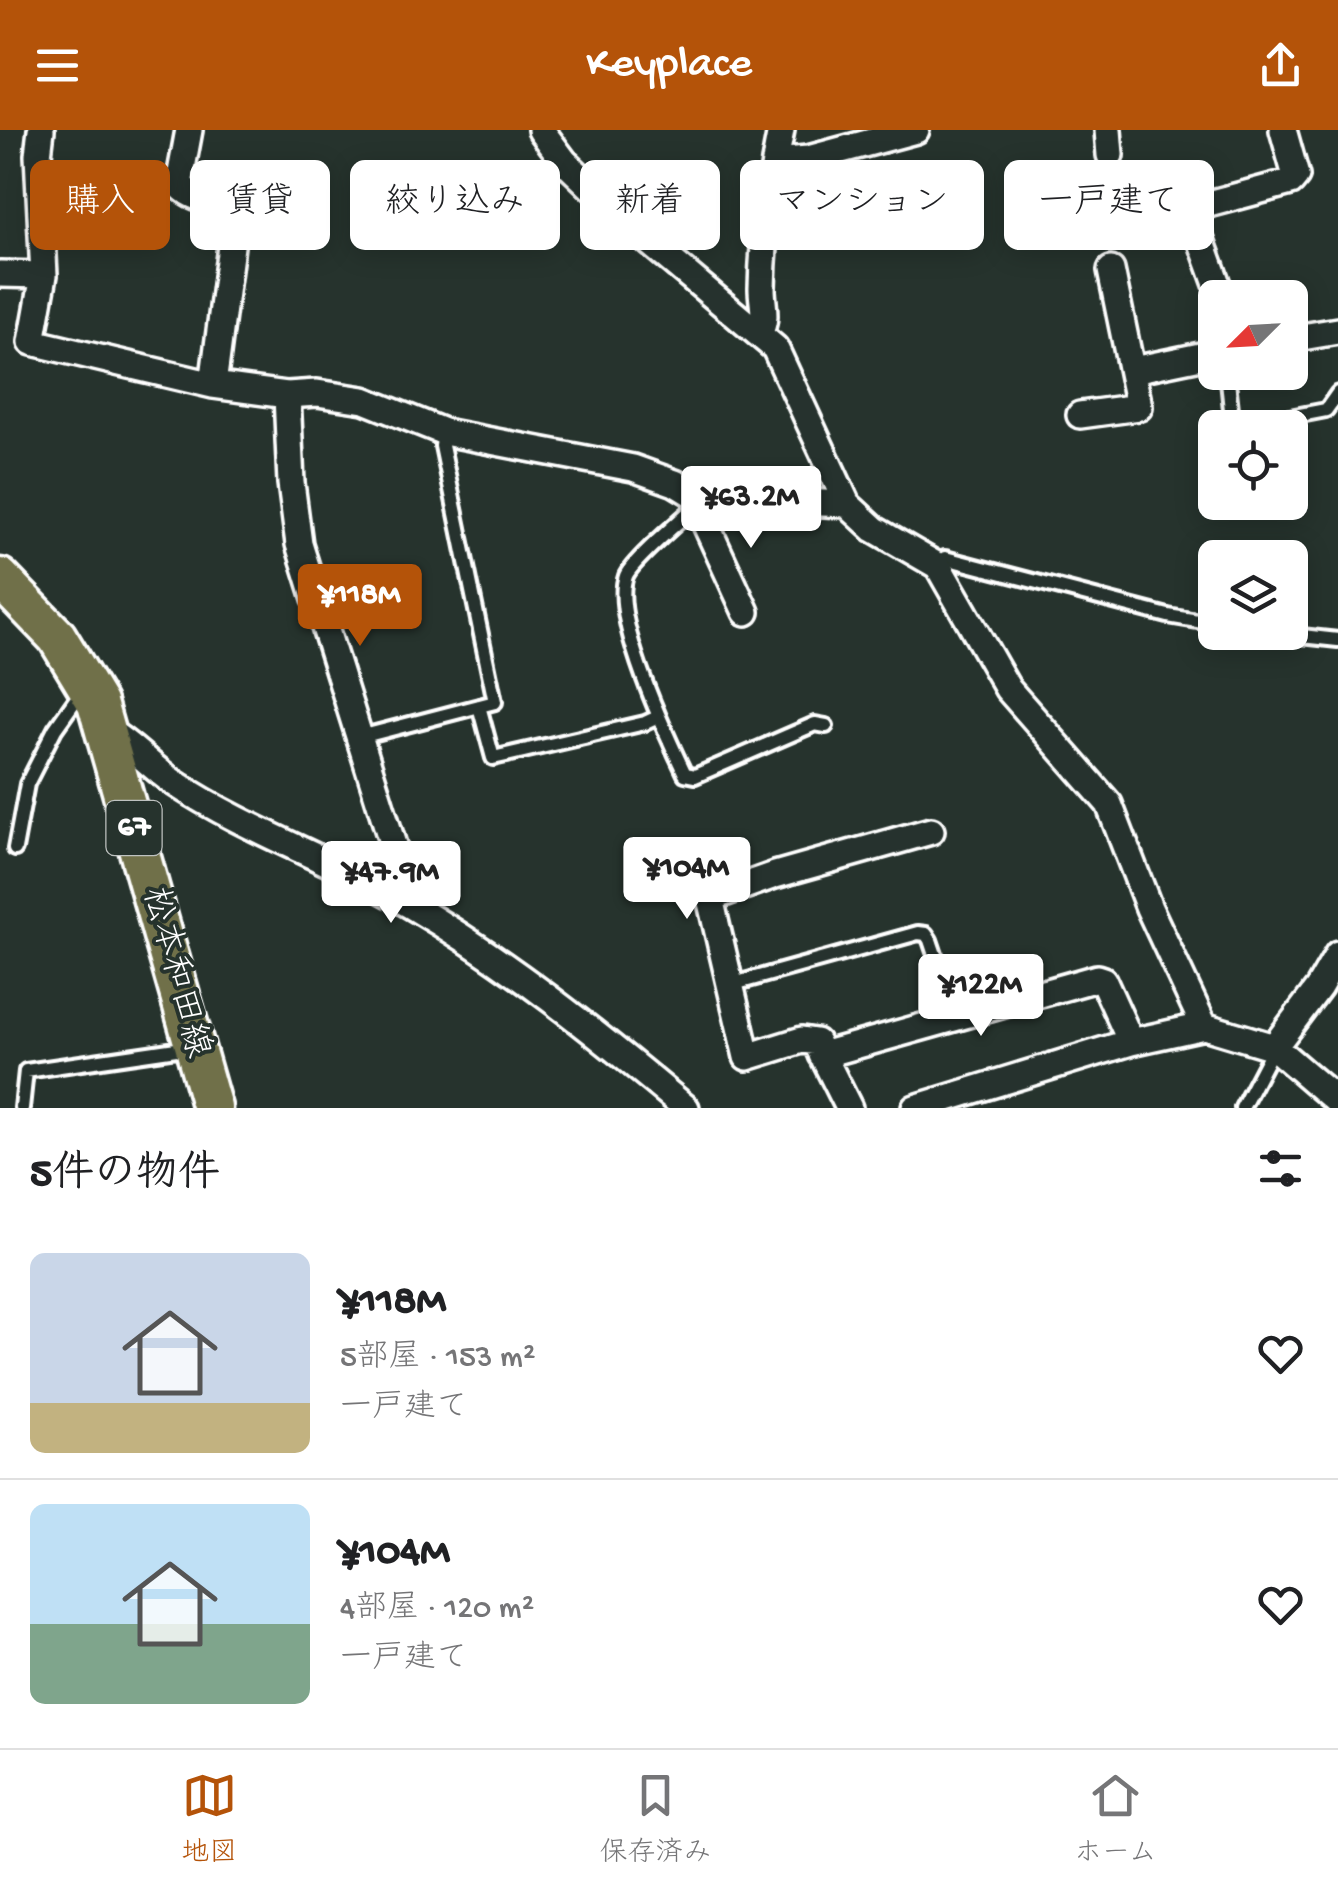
<!DOCTYPE html>
<html lang="ja">
<meta charset="utf-8">
<style>
:root{--surface:#fff;--page:#f6f6f6;--text:#202124;--muted:#757577;--line:#e0e0e0;--accent:#b45309}
body{margin:0;font-family:"Gochi Hand","Klee One",sans-serif;background:var(--page);color:var(--text);height:100vh;display:flex;flex-direction:column;font-size:38px;white-space:nowrap}
*{box-sizing:border-box;margin:0}
p{font-size:32px;color:var(--muted)}
.icon{flex:none;width:55px;height:55px;fill:none;stroke:currentColor;stroke-width:2;stroke-linecap:round;stroke-linejoin:round}
.map{position:relative;height:978px;overflow:hidden}
.details{display:flex;flex-direction:column;background:var(--surface);flex:1}
.details>*{flex:none}
.banner{position:absolute;left:30px;top:30px;width:1280px;height:90px;display:flex;gap:20px}
.needle{width:65px;rotate:246deg}
.fabs{position:absolute;left:1198px;top:150px;display:grid;gap:20px}
.fabs a{display:grid;place-items:center;width:110px;height:110px;border-radius:15px;background:var(--surface);box-shadow:0 5px 25px #0003;font-size:50px}
.price{position:absolute;translate:-50% -85px;padding:0 22px;border-radius:10px;background:#fff;color:#222;font-size:32px;line-height:65px;filter:drop-shadow(0 2px 5px #0008)}
.price::after{content:'';position:absolute;left:50%;top:60px;width:30px;height:22px;margin-left:-15px;background:inherit;clip-path:polygon(0 0,100% 0,50% 100%)}
.price.selected{background:var(--accent);color:#fff}
ul{padding:0;list-style:none}
li{display:flex;align-items:center;gap:30px;height:250px;padding:0 30px}
li+li{border-top:2px solid var(--line)}
li span{display:grid;place-items:center;flex:none;width:280px;height:200px;border-radius:15px;color:#555}
li>.icon{margin-inline-start:auto}
span .icon{width:120px;height:120px;fill:#fffc;stroke-width:1}
li b{font-size:42px}
h2{display:flex;justify-content:space-between;align-items:center;height:120px;padding:0 30px;font-size:42px}
.tag{padding:0 35px;border-radius:15px;background:var(--surface);box-shadow:0 5px 25px #0003;font-size:35px;line-height:90px}
.tag.selected{background:var(--accent);color:#fff}
header{display:flex;justify-content:space-between;align-items:center;height:130px;padding:0 30px;background:var(--accent);color:#fff;font-size:45px;font-weight:600}
.dock{display:flex;justify-content:space-around;align-items:center;height:140px;border-top:2px solid var(--line);background:var(--surface);font-size:28px;color:var(--muted)}
.dock a{display:grid;justify-items:center;gap:5px}
.dock .selected{color:var(--accent)}
.map>svg:first-child{display:block}
.lines{fill:none;stroke-linecap:round;stroke-linejoin:round}
.lane-casing{stroke:#fff;stroke-width:20}
.street-casing{stroke:#fff;stroke-width:32}
.primary-casing{stroke:#fff;stroke-width:45}
.lane{stroke:#26332d;stroke-width:12}
.street{stroke:#26332d;stroke-width:25}
.primary{stroke:#70704a;stroke-width:38}
.labels{text-anchor:middle;dominant-baseline:central;stroke-width:8;stroke-linejoin:round;paint-order:stroke}
.shield{fill:#26332d;stroke:#bec2c0;stroke-width:2.5}
.shield-label{font-size:32px;font-weight:bold;fill:#fff}
.street-label{font-size:35px;fill:#fff;stroke:#26332d}
</style>
<header><svg class="icon" aria-label="menu" viewBox="0 0 24 24"><path d="M4 6h16M4 12h16M4 18h16"/></svg>Keyplace<svg class="icon" aria-label="share" viewBox="0 0 24 24"><path d="M12 15V3M7 8l5-5 5 5M5 13v7h14v-7"/></svg></header>
<div class="map">
<svg width="1338" height="978" viewBox="0 0 1338 978">
<rect width="100%" height="100%" fill="#26332d"/>
<filter id="ink" filterUnits="userSpaceOnUse"><feTurbulence type="fractalNoise" baseFrequency=".01" numOctaves="2"/><feDisplacementMap in="SourceGraphic" scale="20" xChannelSelector="R" yChannelSelector="G"/><feConvolveMatrix kernelMatrix="1 2 1 2 8 2 1 2 1" color-interpolation-filters="sRGB"/></filter>
<g filter="url(#ink)">
<g class="lines">
<defs>
<path id="lane" d="M1227 242 1233 298
M1233 298 1326 280 1338 263
M697 375C682 389 632 431 626 446 611 488 666 604 685 644L695 646 815 594 826 596
M939 435 945 428 1168 486 1215 494
M1265 502 1338 510
M479 576 493 628 645 593 658 587
M360 607 495 572 442 316 444 302
M15 719 27 654 55 599 84 558
M730 855 918 803 926 804 930 810 956 887
M22 978 26 941 190 917
M1242 978 1274 917"/>
<path id="street" d="M41 0 38 25 44 145 32 212 213 255 287 265 317 263 364 270 444 302 633 338 675 353 700 368 847 374
M189 0 179 54C193 72 219 68 235 85L213 255
M541 0 564 31 649 112 775 218 847 374 874 399 938 436 1008 559 1109 674 1149 778 1204 896 1274 917 1338 972
M1108 0 1110 25
M775 32 808 29 916 0
M0 144 44 145
M1222 168 1190 79 1291 52 1296 46 1283 0
M759 203C768 188 762 175 762 158 763 106 771 50 781 0
M1290 209 1338 201
M1133 240 1215 223
M287 265 291 353 299 414 412 776
M1080 285 1139 277 1111 140
M700 368 697 375 746 482
M108 601C132 615 150 636 173 652 247 701 333 730 410 775 508 832 599 905 686 978
M1274 917 1319 857 1338 824
M822 925 1097 848 1103 850 1131 912
M849 978 816 912 802 910 747 927 710 768 775 745 931 701
M915 978 1131 912 1204 896"/>
<path id="primary" d="M0 448 57 507 97 573 212 978"/>
</defs>
<!-- lane casing -->
<use href="#lane" class="lane-casing"/>
<!-- street casing -->
<use href="#street" class="street-casing"/>
<!-- primary casing -->
<use href="#primary" class="primary-casing"/>
<!-- lane -->
<use href="#lane" class="lane"/>
<!-- street -->
<use href="#street" class="street"/>
<!-- primary -->
<use href="#primary" class="primary"/>
</g>
</g>
<g class="labels">
<!-- shield labels -->
<rect class="shield" x="106.5" y="671" width="55" height="54" rx="8"/>
<g class="shield-label">
<text x="134" y="698">67</text>
</g>
<!-- street labels -->
<g class="street-label">
<text transform="translate(174 843) rotate(75)">松本和田線</text>
</g>
</g>
</svg>
<div class="fabs">
<a><svg class="needle" viewBox="-14 -14 28 28"><path d="M0-13l5 13h-10z" fill="#e53935"/><path d="M0 13l5-13h-10z" fill="#757577"/></svg></a>
<a><svg class="icon" aria-label="locate" viewBox="0 0 24 24"><circle cx="12" cy="12" r="6"/><path d="M12 2v4M12 18v4M2 12h4M18 12h4"/></svg></a>
<a><svg class="icon" aria-label="layers" viewBox="0 0 24 24"><path d="M12 4l9 5-9 5-9-5zM3 14l9 5 9-5"/></svg></a>
</div>
<b class="price" style="left:751px;top:421px">¥63.2M</b>
<b class="price selected" style="left:360px;top:519px">¥118M</b>
<b class="price" style="left:687px;top:792px">¥104M</b>
<b class="price" style="left:391px;top:796px">¥47.9M</b>
<b class="price" style="left:981px;top:909px">¥122M</b>
<div class="banner">
<a class="tag selected">購入</a>
<a class="tag">賃貸</a>
<a class="tag">絞り込み</a>
<a class="tag">新着</a>
<a class="tag">マンション</a>
<a class="tag">一戸建て</a>
</div>
</div>
<section class="details">
<h2>5件の物件<svg class="icon" aria-label="filters" viewBox="0 0 24 24"><path d="M4 7h16M4 17h16"/><circle cx="9" cy="7" r="2"/><circle cx="15" cy="17" r="2"/></svg></h2>
<ul>
<li><span style="background:linear-gradient(#c9d6e8 75%,#c2b280 0)"><svg class="icon" aria-label="home" viewBox="0 0 24 24"><path d="M3 11l9-7 9 7M6 9v11h12V9"/></svg></span><div><b>¥118M</b><p>5部屋 · 153 m²</p><p>一戸建て</p></div><svg class="icon" aria-label="heart" viewBox="0 0 24 24"><path d="M12 20l-8-8c-3-5 5-10 8-4 3-6 11-1 8 4z"/></svg></li>
<li><span style="background:linear-gradient(#bfe0f5 60%,#7fa58c 0)"><svg class="icon" aria-label="home" viewBox="0 0 24 24"><path d="M3 11l9-7 9 7M6 9v11h12V9"/></svg></span><div><b>¥104M</b><p>4部屋 · 120 m²</p><p>一戸建て</p></div><svg class="icon" aria-label="heart" viewBox="0 0 24 24"><path d="M12 20l-8-8c-3-5 5-10 8-4 3-6 11-1 8 4z"/></svg></li>
</ul>
</section>
<nav class="dock">
<a class="selected"><svg class="icon" aria-label="map" viewBox="0 0 24 24"><path d="M3 6l6-2 6 2 6-2v14l-6 2-6-2-6 2zM9 4v14M15 6v14"/></svg>地図</a>
<a><svg class="icon" aria-label="saved" viewBox="0 0 24 24"><path d="M7 4h10v16l-5-4-5 4z"/></svg>保存済み</a>
<a><svg class="icon" aria-label="home" viewBox="0 0 24 24"><path d="M3 11l9-7 9 7M6 9v11h12V9"/></svg>ホーム</a>
</nav>
